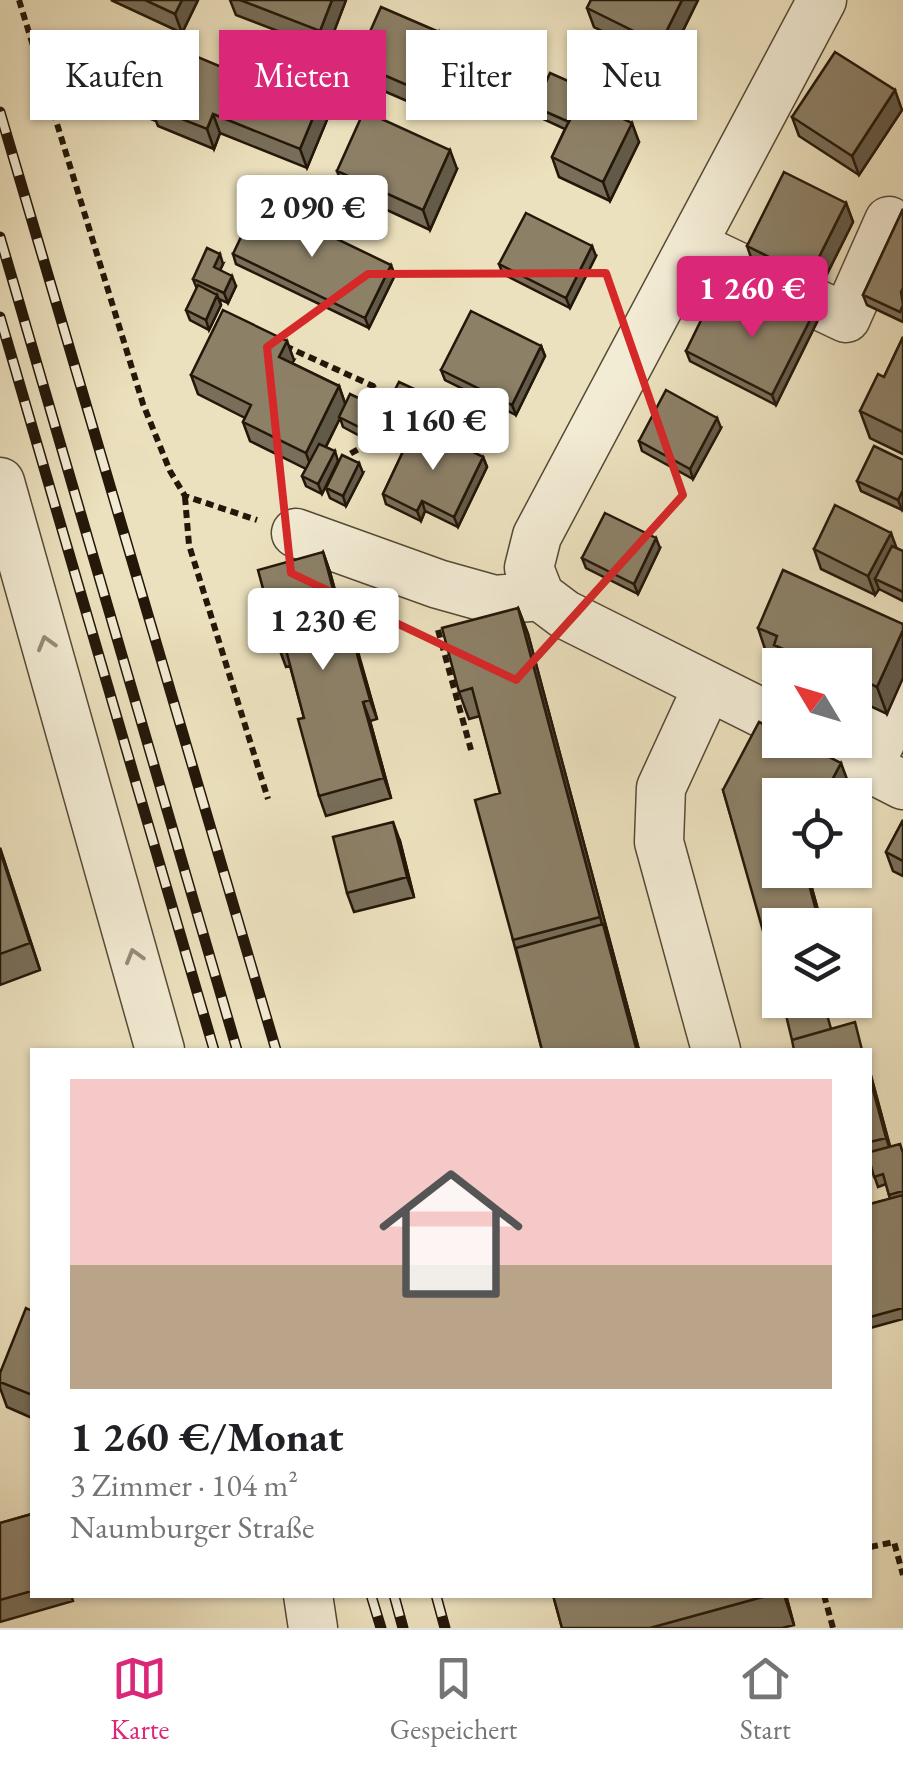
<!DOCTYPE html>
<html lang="de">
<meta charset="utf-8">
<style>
:root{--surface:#fff;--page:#f6f6f6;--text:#202124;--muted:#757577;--line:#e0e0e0;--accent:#db2777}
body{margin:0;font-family:"EB Garamond",serif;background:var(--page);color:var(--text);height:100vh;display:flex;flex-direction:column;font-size:38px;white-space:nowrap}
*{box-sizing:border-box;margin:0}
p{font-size:32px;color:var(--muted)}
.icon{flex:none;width:55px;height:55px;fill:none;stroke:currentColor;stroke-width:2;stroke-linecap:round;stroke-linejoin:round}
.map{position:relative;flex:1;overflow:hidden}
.sheet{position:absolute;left:30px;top:1048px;width:842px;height:550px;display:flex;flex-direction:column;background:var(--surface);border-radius:0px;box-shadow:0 2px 8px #0004}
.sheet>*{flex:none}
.banner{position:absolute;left:30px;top:30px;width:845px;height:90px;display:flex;gap:20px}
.needle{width:65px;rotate:308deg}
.buttons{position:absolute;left:762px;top:648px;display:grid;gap:20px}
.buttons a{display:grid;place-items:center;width:110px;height:110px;border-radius:0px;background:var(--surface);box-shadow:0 2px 8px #0004;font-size:50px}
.price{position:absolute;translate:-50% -85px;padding:0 22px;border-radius:10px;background:#fff;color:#222;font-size:32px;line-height:65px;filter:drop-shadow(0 2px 5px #0008)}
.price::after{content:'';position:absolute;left:50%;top:60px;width:30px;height:22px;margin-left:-15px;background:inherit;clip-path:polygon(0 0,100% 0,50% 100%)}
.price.current{background:var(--accent);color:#fff}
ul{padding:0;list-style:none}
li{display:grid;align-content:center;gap:20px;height:530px;padding:0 40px}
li+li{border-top:2px solid var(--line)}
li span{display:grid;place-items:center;height:310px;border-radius:0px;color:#555}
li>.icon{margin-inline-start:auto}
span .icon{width:180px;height:180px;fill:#fffc;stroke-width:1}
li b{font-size:42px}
.pill{padding:0 35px;border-radius:0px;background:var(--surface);box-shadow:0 2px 8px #0004;font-size:35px;line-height:90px}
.pill.current{background:var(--accent);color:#fff}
.menu{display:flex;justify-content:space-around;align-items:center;height:140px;border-top:2px solid var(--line);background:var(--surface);font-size:28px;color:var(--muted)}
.menu a{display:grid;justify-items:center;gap:5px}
.menu .current{color:var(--accent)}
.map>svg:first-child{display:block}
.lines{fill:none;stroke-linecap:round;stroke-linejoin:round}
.minor-casing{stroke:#564a36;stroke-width:51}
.path{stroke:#241709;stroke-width:6;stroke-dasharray:8 5;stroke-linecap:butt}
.minor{stroke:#f3ecd5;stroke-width:48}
.rail-casing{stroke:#241709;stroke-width:11}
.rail{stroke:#f3ecd5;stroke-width:8;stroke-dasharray:22;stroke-linecap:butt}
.wall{fill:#786e59;stroke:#241709;stroke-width:2.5}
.shaded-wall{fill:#625a48;stroke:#241709;stroke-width:2.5}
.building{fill:#8c8067;stroke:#241709;stroke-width:2.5}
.oneway{stroke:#968c79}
.marked{fill:none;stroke:#d62828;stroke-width:8;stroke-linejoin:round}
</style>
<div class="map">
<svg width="903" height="1628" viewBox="0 0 903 1628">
<rect width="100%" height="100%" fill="#ece1be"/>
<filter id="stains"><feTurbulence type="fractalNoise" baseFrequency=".002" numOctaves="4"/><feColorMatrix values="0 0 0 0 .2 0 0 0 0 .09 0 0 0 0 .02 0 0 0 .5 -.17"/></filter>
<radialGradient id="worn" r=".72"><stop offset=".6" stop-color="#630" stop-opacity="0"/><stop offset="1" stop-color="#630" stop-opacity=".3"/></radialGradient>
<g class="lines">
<defs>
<path id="minor" d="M692 245 846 318 889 221
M0 482 160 1050
M296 533 438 584 495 600 540 596 564 614 780 722
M540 596 529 568 537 536 822 0
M708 686 661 788 659 842 716 1050
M815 740 903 785
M868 767 903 696
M308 1595 313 1628"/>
</defs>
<!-- minor casing -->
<use href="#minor" class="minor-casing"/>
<!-- path -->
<path class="path" d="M19 0 143 404 170 471 185 496 257 520
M285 346 373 386 380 401 379 418 362 447 348 455 344 462
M185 497 189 545 268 799
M438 630 471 750
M870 1547 894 1542 903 1575
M824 1595 833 1628"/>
<!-- minor -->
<use href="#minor" class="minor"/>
<defs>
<path id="rail" d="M0 112 276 1050
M0 237 237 1050
M0 317 214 1050
M371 1595 381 1628
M394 1595 403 1628
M436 1595 445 1628"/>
</defs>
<!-- rail casing -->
<use href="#rail" class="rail-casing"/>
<!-- rail -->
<use href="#rail" class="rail"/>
</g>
<!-- wall -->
<path class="wall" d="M111 0H198L182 33Z
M230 0H346L327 50 236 15Z
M591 0H698L667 63 594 27 587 8Z
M446 52 421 107 363 82 356 63Z
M171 53 331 110 307 168 220 133 214 149 158 126 156 121 131 111 124 91Z
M594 101 593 104 639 142 610 201 559 177 552 157 565 129 539 117 535 107Z
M902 110 859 175 799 136 792 117Z
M457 169 430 230 344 190 337 171Z
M846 203 853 222 816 296 754 266 747 246Z
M903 209V322L867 305 863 295Z
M233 254 395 275 369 328 236 264Z
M596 256 570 308 503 274 499 264Z
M223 264 220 270 236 286 228 303 219 299 221 305 209 330 190 320 186 310 197 289 193 279Z
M817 322 776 405 690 361 686 351Z
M903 337V454L870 438 860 411 884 377Z
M541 346 545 356 516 415 445 380 441 370Z
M294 360 292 363 339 386 345 404H371L374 414 362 437 343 427 340 418 326 447 338 461 322 494 306 486 302 476 306 469 250 441 243 422 245 418 198 394 191 375Z
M436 399 440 409 429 431 483 457 487 467 458 527 425 511 421 521 386 504 383 494 415 426 391 415 387 405Z
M721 428 693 479 642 451 639 441Z
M903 460 902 510 861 491 857 481Z
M363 473 346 506 330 498 326 488Z
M660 548 638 594 586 568 582 558Z
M896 548 903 551V601L879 589 875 595 821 569 814 549Z
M323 552 330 572 346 630 350 628 367 684 377 719 370 721 391 798 326 816 319 796 304 718 290 666 286 667 279 648Z
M518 608 528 634 639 1050H542L513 940 500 793 480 716 469 719 459 692Z
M903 624 887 714 855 699V665H781L779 660 767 655 758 628Z
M723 790H851L780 795V870H807L822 925H780V984Z
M903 820V876L893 871 886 852Z
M400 841 414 897 354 912 347 893Z
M0 848 40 970 0 985Z
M870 1072 890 1147 903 1151V1319L870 1328V1204L890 1199 886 1184 878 1187 870 1163Z
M32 1311V1418L7 1407 0 1388V1373Z
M32 1514V1595H71L73 1601 0 1622V1523Z
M553 1595H786L794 1625 782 1628H562Z"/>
<!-- shaded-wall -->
<path class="shaded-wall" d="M182 0H198L182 33 175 14Z
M332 0H346L327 50 320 31Z
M682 0H698L667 63 660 44Z
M439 32 446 52 421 107 414 88Z
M895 90 902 110 859 175 852 156Z
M324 91 331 110 307 168 300 149Z
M591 91 594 101 579 135 575 125Z
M213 114 220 133 214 149 207 129Z
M632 123 639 142 610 201 603 182Z
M450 150 457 169 430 230 423 210Z
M846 203 853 222 816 296 809 277Z
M592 246 596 256 570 308 566 298Z
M220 254 223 264 217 277 214 267Z
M391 265 395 275 369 328 365 318Z
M232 276 236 286 228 303 224 293Z
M217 295 221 305 209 330 206 320Z
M814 312 817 322 776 405 772 395Z
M287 341 294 360 286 376 279 357Z
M541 346 545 356 516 415 512 405Z
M339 386 346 406 313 472 306 453Z
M436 399 440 409 428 433 425 423Z
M371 404 374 414 362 437 359 427Z
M717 418 721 428 693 479 690 469Z
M335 451 338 461 322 494 318 484Z
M483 457 487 467 458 527 454 517Z
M359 463 363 473 346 506 343 496Z
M903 490V508L902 510 898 500Z
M422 501 425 511 421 521 417 511Z
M891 533 898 552 875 579 879 589 875 595 868 576Z
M656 538 660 548 638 594 634 584Z
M323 552 330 572 351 649 344 630Z
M518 608 528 634 639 1050 636 1048 600 917Z
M350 628 357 648 377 719 370 700Z
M903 630V678L887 714 877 687Z
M363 702 370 721 391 798 384 778Z
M841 763 851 790 848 795H824Z
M393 822 400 841 414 897 407 877Z
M0 848 40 970 0 851Z
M805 870H807L822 925H820Z
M870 1072 893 1157 886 1138 870 1079Z
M784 1595H786L794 1625Z"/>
<!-- building -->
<path class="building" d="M145 0H182L175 14Z
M240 0H332L320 31Z
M591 0H682L660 44 587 8Z
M381 7 439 32 414 88 356 63Z
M144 42 171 53 174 47 231 71 236 56 324 91 300 149 213 114 207 129 151 107 152 103 124 91Z
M835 52 895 90 852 156 792 117Z
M550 73 591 91 586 101 580 98 569 122 535 107Z
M580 98 632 123 603 182 552 157Z
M364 111 450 150 423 210 337 171Z
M784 172 846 203 809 277 747 246Z
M258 201 391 265 365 318 233 254Z
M903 209V288L901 292 903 305 900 312 863 295Z
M526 213 592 246 566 298 499 264Z
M207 248 220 254 214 267 232 276 224 293 193 279Z
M198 285 217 295 206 320 186 310Z
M772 291 814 312 772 395 686 351 709 304 754 327Z
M223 310 287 341 279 357 339 386 306 453 243 422 251 405 191 375Z
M471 311 541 346 512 405 441 370Z
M903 337V432L860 411 878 374 884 377Z
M399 382 436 399 425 423 387 405Z
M666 390 717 418 690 469 639 441Z
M350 394 371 404 359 427 339 417Z
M416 424 483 457 454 517 422 501 417 511 383 494Z
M319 444 335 451 318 484 302 476Z
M874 446 903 460V490L898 500 857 481Z
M342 455 359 463 343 496 326 488Z
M835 505 891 533 868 576 814 549Z
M605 513 656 538 634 584 582 558Z
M892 546 903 551V592L875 579Z
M323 552 344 630 350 628 360 665 370 700 363 702 384 778 319 796 298 719 304 718 285 646 279 648 258 570Z
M783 570 903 624V630L877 687 855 677V665H828L817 660V664L774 645 777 636 758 628Z
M518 608 600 917 513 940 475 800 500 793 472 688 459 692 442 628Z
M759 722 780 732V740H795L841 763 824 795H780V870H805L820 925H780V964L773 966 723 790Z
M903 820V861L886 852Z
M393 822 407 877 347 893 333 837Z
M0 851 30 943 0 954Z
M603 924 636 1048 628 1050H542L516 948Z
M823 1000 831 1029 792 1040 785 1011Z
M855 1022 862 1050H794L792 1040Z
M870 1079 886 1138 870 1142Z
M900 1144 903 1153V1191L889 1195 883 1174 874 1177 870 1162V1152Z
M903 1195V1308L870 1317V1204Z
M26 1308 32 1311V1395L0 1382V1373Z
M32 1514V1591L0 1600V1523Z
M553 1595H770L650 1628H562Z"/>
<!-- one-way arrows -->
<defs><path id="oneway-chevron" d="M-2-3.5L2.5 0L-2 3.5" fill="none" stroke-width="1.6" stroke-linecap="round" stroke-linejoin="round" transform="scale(2.5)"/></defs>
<g class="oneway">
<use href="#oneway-chevron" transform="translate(46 643) rotate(-106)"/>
<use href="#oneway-chevron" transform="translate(134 956) rotate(-106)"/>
</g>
<!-- marked area -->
<path class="marked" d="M606 273 683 495 516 680 291 573 267 347 368 274Z"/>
<rect width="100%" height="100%" filter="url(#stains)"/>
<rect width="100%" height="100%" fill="url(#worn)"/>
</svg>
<div class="buttons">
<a><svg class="needle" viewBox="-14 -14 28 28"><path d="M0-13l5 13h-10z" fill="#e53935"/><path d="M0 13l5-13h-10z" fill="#757577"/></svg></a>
<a><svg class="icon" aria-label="locate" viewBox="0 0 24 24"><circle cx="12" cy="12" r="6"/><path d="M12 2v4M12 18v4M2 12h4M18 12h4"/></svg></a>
<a><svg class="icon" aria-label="layers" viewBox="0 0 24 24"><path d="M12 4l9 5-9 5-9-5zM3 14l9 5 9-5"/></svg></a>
</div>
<b class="price" style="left:312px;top:260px">2 090 €</b>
<b class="price current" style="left:752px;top:341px">1 260 €</b>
<b class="price" style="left:433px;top:473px">1 160 €</b>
<b class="price" style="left:323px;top:673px">1 230 €</b>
<div class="banner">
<a class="pill">Kaufen</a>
<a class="pill current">Mieten</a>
<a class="pill">Filter</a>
<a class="pill">Neu</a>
</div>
<section class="sheet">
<ul>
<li><span style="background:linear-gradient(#f6c9c9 60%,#b9a48a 0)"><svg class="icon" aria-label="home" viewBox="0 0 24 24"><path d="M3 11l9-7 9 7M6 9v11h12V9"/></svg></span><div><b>1 260 €/Monat</b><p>3 Zimmer · 104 m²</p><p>Naumburger Straße</p></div></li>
</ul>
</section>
</div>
<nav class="menu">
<a class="current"><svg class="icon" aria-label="map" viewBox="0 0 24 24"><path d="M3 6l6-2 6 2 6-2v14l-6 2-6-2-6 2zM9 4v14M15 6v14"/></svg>Karte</a>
<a><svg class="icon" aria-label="saved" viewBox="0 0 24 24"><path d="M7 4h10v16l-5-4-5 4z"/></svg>Gespeichert</a>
<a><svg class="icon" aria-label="home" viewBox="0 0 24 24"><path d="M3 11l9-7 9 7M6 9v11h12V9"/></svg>Start</a>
</nav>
